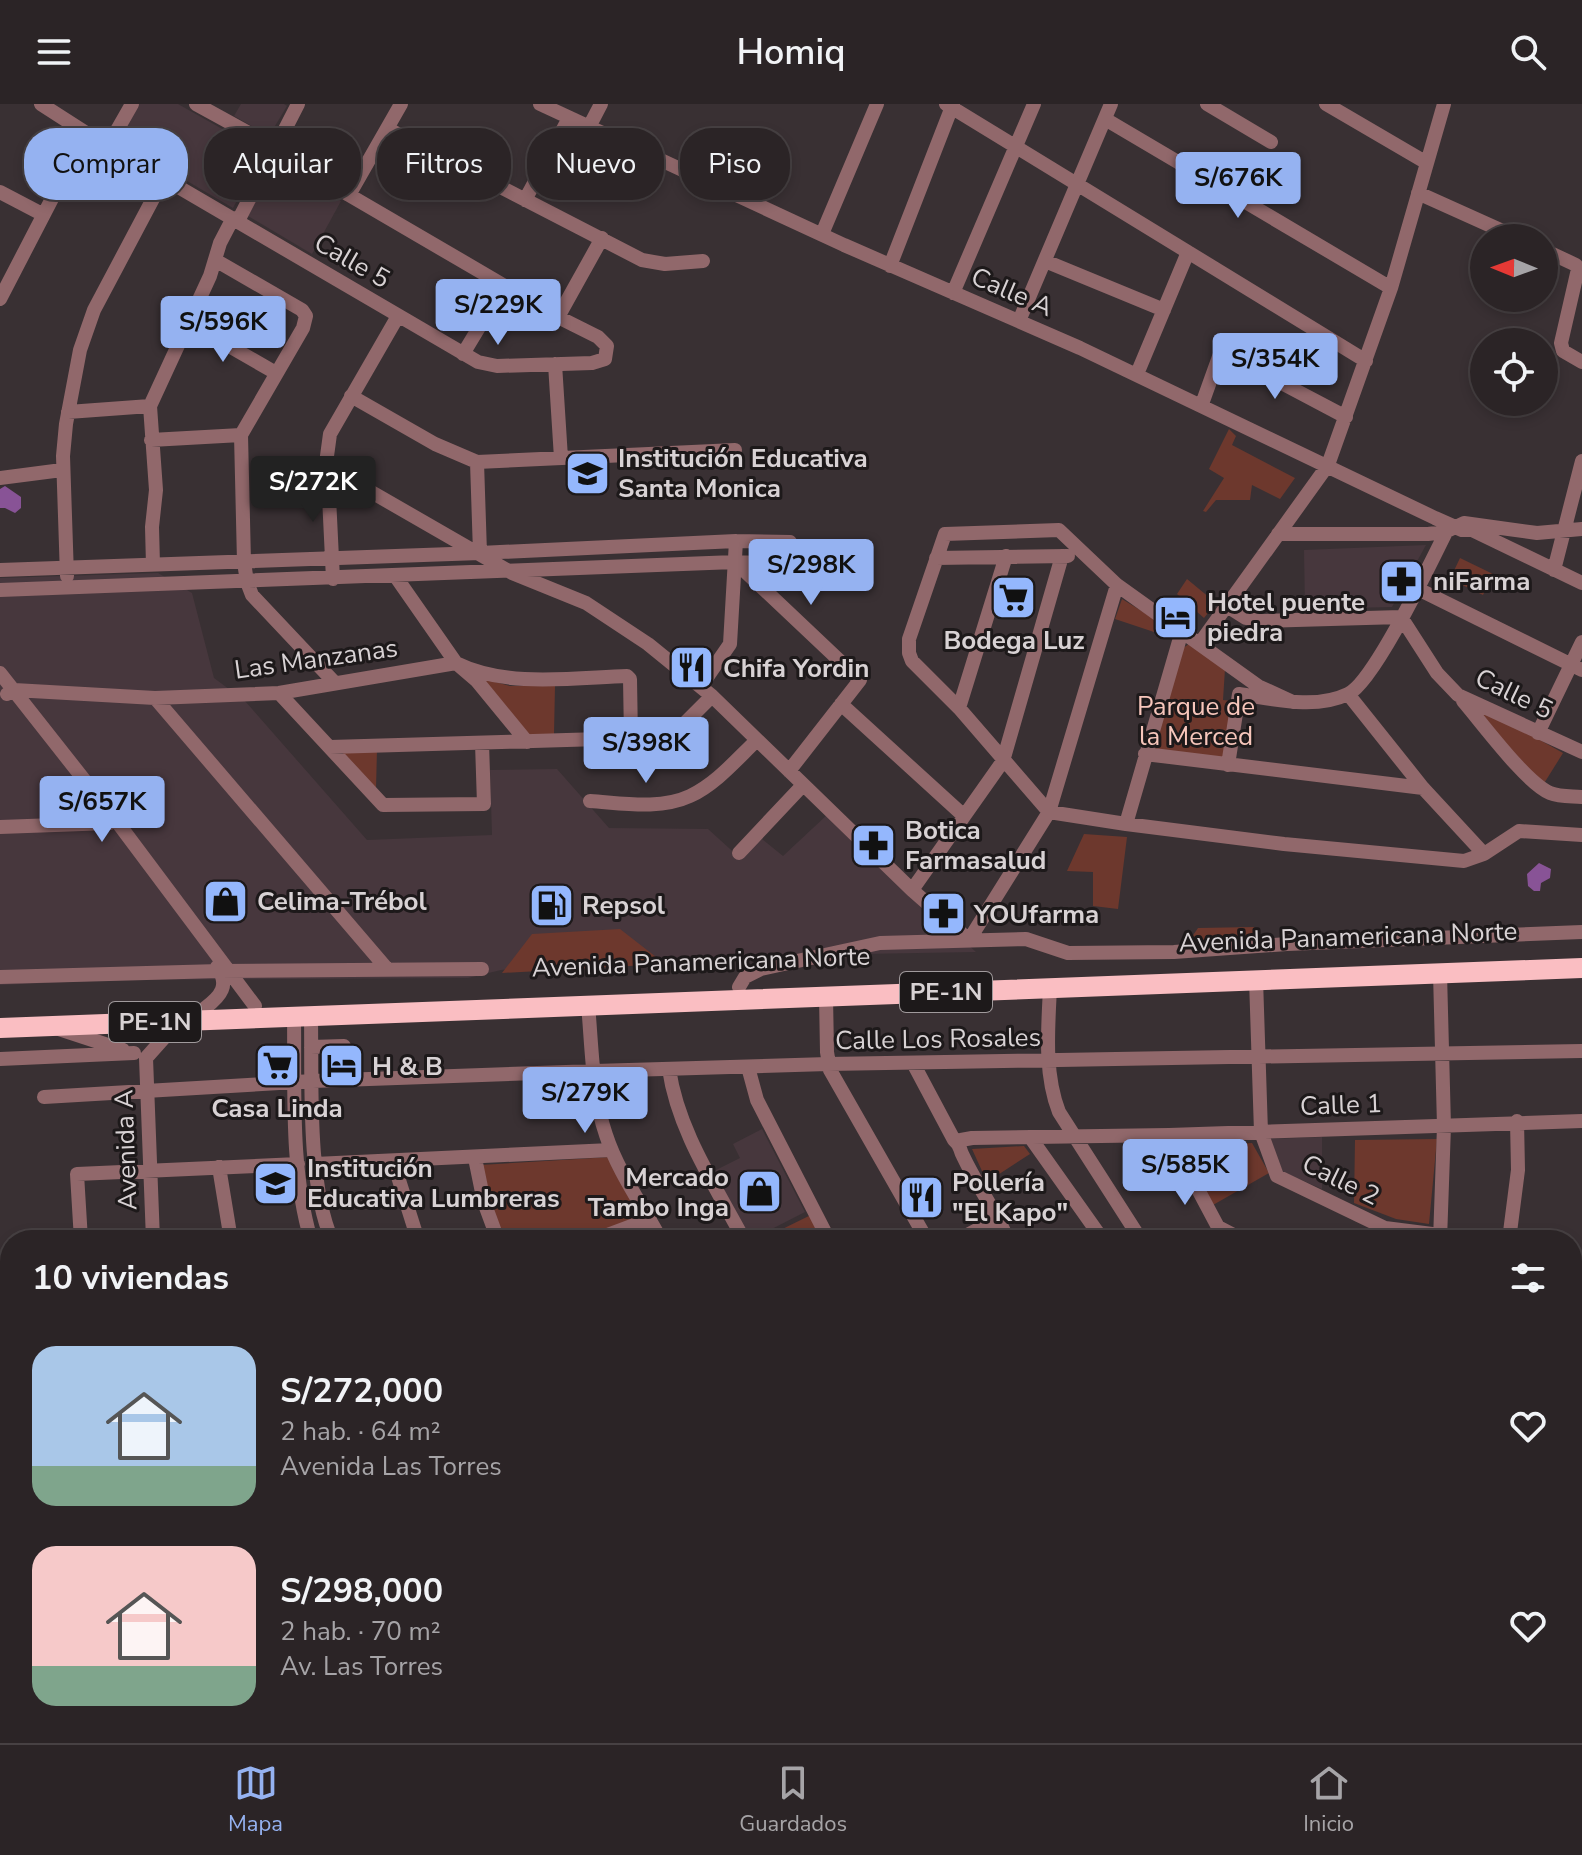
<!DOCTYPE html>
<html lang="es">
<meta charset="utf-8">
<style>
:root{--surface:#2b2426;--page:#373032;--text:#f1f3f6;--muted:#a6a4a7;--line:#474143;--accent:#95b2f1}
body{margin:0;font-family:"Nunito Sans",sans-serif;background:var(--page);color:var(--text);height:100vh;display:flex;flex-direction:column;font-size:30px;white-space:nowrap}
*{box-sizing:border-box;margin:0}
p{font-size:26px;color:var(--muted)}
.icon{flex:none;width:44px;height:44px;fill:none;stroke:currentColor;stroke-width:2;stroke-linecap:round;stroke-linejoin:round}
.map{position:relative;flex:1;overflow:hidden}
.drawer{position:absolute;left:0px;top:1126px;width:1582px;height:514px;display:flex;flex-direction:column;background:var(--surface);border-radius:32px 32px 0 0;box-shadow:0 4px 12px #0003,0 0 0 2px var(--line)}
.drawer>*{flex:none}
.hud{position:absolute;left:24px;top:24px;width:800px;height:72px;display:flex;gap:16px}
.needle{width:52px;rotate:271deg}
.controls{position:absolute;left:1470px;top:120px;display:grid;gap:16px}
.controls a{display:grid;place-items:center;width:88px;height:88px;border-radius:50%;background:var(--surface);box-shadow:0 4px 12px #0003,0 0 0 2px var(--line);font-size:40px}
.price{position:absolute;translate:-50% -68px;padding:0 18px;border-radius:8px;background:var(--accent);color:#111;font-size:26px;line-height:52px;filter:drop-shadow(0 2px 4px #0008)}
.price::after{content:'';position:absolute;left:50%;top:48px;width:24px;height:18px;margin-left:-12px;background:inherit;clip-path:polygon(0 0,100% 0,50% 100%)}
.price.on{background:#222;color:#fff}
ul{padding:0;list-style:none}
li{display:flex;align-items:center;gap:24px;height:200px;padding:0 32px}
li span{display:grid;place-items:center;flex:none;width:224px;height:160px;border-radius:24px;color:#555}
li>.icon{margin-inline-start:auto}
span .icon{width:96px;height:96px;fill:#fffc;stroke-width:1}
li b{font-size:34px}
h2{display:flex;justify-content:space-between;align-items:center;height:96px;padding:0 32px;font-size:34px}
.tag{padding:0 28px;border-radius:32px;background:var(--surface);box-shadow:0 4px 12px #0003,0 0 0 2px var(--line);font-size:28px;line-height:72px}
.tag.on{background:var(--accent);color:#111}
header{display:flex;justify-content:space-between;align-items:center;height:104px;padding:0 32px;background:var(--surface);font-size:36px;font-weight:600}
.tabs{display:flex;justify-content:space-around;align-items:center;height:112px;border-top:2px solid var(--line);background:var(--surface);font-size:22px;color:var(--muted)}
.tabs a{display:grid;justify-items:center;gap:4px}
.tabs .on{color:var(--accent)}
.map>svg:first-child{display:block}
.built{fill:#47373d}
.green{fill:#6d382d}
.water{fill:#885396}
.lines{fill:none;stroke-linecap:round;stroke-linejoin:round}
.minor{stroke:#91686b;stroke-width:14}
.highway{stroke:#fabec2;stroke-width:20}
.labels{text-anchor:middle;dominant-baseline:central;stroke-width:6;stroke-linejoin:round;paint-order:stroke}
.shield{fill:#1d191a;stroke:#a09a9c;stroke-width:2}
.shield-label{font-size:24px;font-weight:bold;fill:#d8d2d4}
.street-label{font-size:26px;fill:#d8d2d4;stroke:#1d191a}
.poi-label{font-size:26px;font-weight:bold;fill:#d8d2d4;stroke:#1d191a;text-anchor:start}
.park-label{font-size:26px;fill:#f7c6bb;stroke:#1d191a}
</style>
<header><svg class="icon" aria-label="menu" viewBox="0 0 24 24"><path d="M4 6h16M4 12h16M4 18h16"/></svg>Homiq<svg class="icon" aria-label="search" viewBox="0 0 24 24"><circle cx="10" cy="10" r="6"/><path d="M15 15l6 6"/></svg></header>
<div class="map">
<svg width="1582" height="1639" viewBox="0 0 1582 1639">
<rect width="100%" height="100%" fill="#393033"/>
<!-- built -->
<path class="built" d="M134 0H178L263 48 233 104 114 34Z
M241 0H284L287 2 269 32 234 12Z
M276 58 341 97 312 150 248 112Z
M1426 441 1392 503 1305 505 1304 446Z
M158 469 192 489 214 574 245 597 367 736 492 731 490 666 557 665 609 724 708 725 740 754 762 735 783 752 828 710 976 848 642 854 501 866 468 874 115 876 0 881V474Z
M762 1025 805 1108 750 1136 714 1067 740 1054 733 1040Z
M1322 1033V1085L1283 1068 1269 1035Z"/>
<!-- green -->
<path class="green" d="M1229 325 1236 332 1232 341 1295 374 1280 395 1252 381 1250 396H1216L1206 408 1203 407 1224 374 1209 365Z
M1460 454 1493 470 1483 491 1450 475Z
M1187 475 1216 499 1204 514 1177 490Z
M1122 495 1171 525 1169 533 1115 515Z
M1189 540 1225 565 1223 596 1232 597 1223 657 1152 650 1183 544Z
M481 574 510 582H555L554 630 525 631Z
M1478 601 1563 649 1543 681 1474 607Z
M377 645 376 685 340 646Z
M1084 730 1127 733 1118 805 1093 802V768L1067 767Z
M1254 823 1266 840 1183 846 1198 824Z
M620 825 665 860 502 869 532 830Z
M1437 1035 1429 1120 1396 1115 1354 1099 1355 1036Z
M1252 1039 1269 1069 1213 1101 1177 1044Z
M1024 1042 1030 1050 987 1078 972 1045Z
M611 1053 642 1114 585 1136H503L489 1098 480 1061Z
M815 1109 829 1136H760Z"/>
<!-- water -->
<path class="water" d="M5 382 21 393V404L15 409 5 404H0V385Z
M1539 759 1551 765 1550 774 1541 779 1540 787H1534L1528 782 1527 770Z"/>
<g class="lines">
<!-- minor -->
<path class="minor" d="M41 0 86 29 478 258 497 262 592 259 605 255 607 242 598 233 558 213 349 91 276 44 196 0
M540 0 844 141 1080 244 1435 414 1462 426H1472L1582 479
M946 0 1366 257
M1207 0 1271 38
M1326 0 1427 59
M1105 15 1391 184
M589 23 601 0
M388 25 642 156 665 160 703 157
M108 42 132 0
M0 88 42 110
M1418 89 1518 134
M349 91 401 0
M525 96 569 14
M238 117 298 0
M822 130 877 0
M1544 146 1576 161 1578 165 1561 239 1563 247 1582 258
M215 156 302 206 306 212 303 224 241 331 244 458 247 478 252 491 335 579
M1045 157 1164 206
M890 162 953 0
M953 189 1034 0
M0 195 86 29
M558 213 602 134
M1019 217 1111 0
M189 219 276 269
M463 250 504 182
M555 260 561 354
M1137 270 1188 148
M351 292 435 340 477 358 735 346
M1202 300 1221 247 1346 313
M150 302 156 386 152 423 153 461
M68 308 150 302 210 172 220 139 233 114
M151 336 241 331
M477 358 480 449
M328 363 512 469 586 499 648 540 712 592 912 786 969 836 1049 708 1117 481
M0 374 62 366
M1278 430H1428L1445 428 1464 419 1537 429 1582 425
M936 454 1068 452
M735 458 860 576 789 667
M0 466 480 449 736 437 790 438 802 461
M1554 466 1582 357
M67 472 63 352 66 320 80 246 94 206 164 74
M396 473 456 559 477 577 527 638
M333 475 327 352 330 330 398 212
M1418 485 1582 566
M0 486 735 458 802 461
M1227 502 1246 514 1261 517 1401 513 1437 569 1458 591 1582 648
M1200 539 1328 361 1391 184 1444 0
M0 569 115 715 255 902
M701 582 730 540 736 437
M279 589 383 701 484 700 482 639
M7 590 14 586 155 594 279 589 456 559C507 584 572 574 627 572L630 575 631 634
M1348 590 1423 684 1484 750 1519 727 1582 731
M155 594 388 866
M1463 597C1482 619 1526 679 1550 689 1560 693 1572 692 1582 693
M1293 598 1258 582 1117 481 1059 426 945 430 909 535V549L912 557 959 604 1049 708 1126 720 1284 740 1464 757 1484 750
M841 600 964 712
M959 604 1006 452
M1538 629 1582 538
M330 643 667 633 679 625 712 592
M1145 650 1423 684
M1228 661 1239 590C1273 595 1315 606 1348 590 1374 578 1431 458 1446 428
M590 697C622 699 660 706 690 692 716 680 737 655 757 636
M1126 720 1182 527
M0 723 110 719 115 715
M739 749 803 681
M912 786 1003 657 1062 452
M0 873 220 867 482 865
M1256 875 1261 1028 1277 1072 1385 1124 1440 1131
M739 883 745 873 761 865 880 839 1026 835 1068 849 1174 848 1287 840 1582 828
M1050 884C1048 925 1044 970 1059 1008L1141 1136
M826 892 827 948 830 966 927 1136
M588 901C592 943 592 991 606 1031 618 1068 643 1102 661 1136
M205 904C221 892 230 881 217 863
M311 912C312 975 307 1080 332 1136
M294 913C295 986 290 1065 311 1136
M56 924 123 946
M311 943 344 942
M0 955 134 949
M913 959 954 1036C961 1041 959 1045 963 1052 977 1082 996 1107 1008 1136
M748 963 757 996 829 1136
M669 965C678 1027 715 1081 744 1136
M44 993 313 977 595 967 828 960 1582 947
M1169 1031 1218 1123 1243 1136
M1030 1033 1103 1136
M959 1040 961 1036 972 1034 1169 1031 1582 1017
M475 1054 484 1098 498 1136
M393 1057 418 1136
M315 1060 611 1046
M219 1063 231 1136
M81 1136 77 1070 298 1060
M153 1136 146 954 179 917
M594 1136 650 1115
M958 1136 992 1118 995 1113
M1440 1136 1444 1022 1440 869
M1509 1136 1518 1066 1517 1017
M0 1164 10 1163
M0 1342 8 1331 10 1322
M0 1385H10
M1572 1474 1578 1477 1572 1555
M1572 1610 1582 1611
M0 1617 10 1474
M292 1630 379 1634
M462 1630 463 1639
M482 1630V1639
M707 1630V1639
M1017 1630 1112 1639
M70 1639 71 1630
M147 1639 148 1630
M525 1639 550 1630
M632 1639V1630
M890 1639 893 1630
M971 1639 973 1630
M1202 1639 1203 1630
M1433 1639 1434 1630"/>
<!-- highway -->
<path class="highway" d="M0 924 1582 864"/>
</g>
<!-- icons -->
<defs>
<symbol id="school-square" viewBox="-11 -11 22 22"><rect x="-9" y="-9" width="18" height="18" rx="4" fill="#94b7fd" stroke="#1d191a"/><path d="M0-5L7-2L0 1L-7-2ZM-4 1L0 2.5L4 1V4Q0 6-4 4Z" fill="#111"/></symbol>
<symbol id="pharmacy-square" viewBox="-11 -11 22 22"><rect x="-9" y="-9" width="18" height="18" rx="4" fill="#94b7fd" stroke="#1d191a"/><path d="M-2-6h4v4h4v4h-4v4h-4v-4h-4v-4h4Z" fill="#111"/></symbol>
<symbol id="supermarket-square" viewBox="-11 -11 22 22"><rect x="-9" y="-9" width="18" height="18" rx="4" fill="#94b7fd" stroke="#1d191a"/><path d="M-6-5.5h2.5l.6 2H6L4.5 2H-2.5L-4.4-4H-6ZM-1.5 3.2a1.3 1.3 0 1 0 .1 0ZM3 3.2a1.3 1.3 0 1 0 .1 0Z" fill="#111"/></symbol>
<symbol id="hotel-square" viewBox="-11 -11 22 22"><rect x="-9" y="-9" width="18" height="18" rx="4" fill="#94b7fd" stroke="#1d191a"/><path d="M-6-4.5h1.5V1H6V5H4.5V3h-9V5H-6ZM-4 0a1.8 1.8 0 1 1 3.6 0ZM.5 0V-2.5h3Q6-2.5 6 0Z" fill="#111"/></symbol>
<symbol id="restaurant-square" viewBox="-11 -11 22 22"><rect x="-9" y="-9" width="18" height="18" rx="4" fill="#94b7fd" stroke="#1d191a"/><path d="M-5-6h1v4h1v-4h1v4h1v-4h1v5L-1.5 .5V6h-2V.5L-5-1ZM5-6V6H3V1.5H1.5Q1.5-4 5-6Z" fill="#111"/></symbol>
<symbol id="shop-square" viewBox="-11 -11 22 22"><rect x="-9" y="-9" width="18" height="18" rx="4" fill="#94b7fd" stroke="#1d191a"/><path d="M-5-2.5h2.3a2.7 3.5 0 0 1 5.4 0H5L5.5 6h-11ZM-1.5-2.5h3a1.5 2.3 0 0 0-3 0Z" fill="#111"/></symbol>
<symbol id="fuel-square" viewBox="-11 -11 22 22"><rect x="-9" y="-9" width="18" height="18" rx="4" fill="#94b7fd" stroke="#1d191a"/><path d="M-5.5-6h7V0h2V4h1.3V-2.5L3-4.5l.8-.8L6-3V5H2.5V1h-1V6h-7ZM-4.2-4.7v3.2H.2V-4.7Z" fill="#111"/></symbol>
</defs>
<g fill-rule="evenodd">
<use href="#school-square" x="562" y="344" width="51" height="51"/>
<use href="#pharmacy-square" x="1376" y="452" width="51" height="51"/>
<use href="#supermarket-square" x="988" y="468" width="51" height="51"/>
<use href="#hotel-square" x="1150" y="488" width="51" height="51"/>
<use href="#restaurant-square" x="666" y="538" width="51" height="51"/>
<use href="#pharmacy-square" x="848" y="716" width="51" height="51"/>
<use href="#shop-square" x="200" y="772" width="51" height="51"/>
<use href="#fuel-square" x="526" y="776" width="51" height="51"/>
<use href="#pharmacy-square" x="918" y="784" width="51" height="51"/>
<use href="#supermarket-square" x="252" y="936" width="51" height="51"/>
<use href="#hotel-square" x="316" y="936" width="51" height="51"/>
<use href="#school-square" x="250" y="1054" width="51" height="51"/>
<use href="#shop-square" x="734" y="1062" width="51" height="51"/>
<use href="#restaurant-square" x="896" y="1068" width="51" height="51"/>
</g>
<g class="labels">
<!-- shield labels -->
<g class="shield">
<rect x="900" y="868" width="92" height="40" rx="6"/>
<rect x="109" y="898" width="92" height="40" rx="6"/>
</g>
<g class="shield-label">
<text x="946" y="888">PE-1N</text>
<text x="155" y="918">PE-1N</text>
</g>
<!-- street labels -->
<g class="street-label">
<text transform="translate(352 157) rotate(30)">Calle 5</text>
<text transform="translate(1012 188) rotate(23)">Calle A</text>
<text transform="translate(316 555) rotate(-8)">Las Manzanas</text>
<text transform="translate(1514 590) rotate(26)">Calle 5</text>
<text transform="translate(1348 833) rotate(-2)">Avenida Panamericana Norte</text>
<text transform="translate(701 858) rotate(-2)">Avenida Panamericana Norte</text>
<text transform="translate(938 935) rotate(-1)">Calle Los Rosales</text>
<text transform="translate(1341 1001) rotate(-2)">Calle 1</text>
<text transform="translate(126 1046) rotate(-92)">Avenida A</text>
<text transform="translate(1341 1076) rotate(26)">Calle 2</text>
</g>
<!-- poi labels -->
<g class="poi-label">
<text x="618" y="354">Institución Educativa<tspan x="618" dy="30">Santa Monica</tspan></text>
<text x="1433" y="477">niFarma</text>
<text x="1207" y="498">Hotel puente<tspan x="1207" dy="30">piedra</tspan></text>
<text x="1014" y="536" text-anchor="middle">Bodega Luz</text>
<text x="723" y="564">Chifa Yordin</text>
<text x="905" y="726">Botica<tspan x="905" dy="30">Farmasalud</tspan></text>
<text x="257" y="797">Celima-Trébol</text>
<text x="582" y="801">Repsol</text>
<text x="974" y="810">YOUfarma</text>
<text x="372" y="962">H &amp; B</text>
<text x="277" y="1004" text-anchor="middle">Casa Linda</text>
<text x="307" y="1064">Institución<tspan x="307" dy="30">Educativa Lumbreras</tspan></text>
<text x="729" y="1073" text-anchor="end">Mercado<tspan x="729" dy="30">Tambo Inga</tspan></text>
<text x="952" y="1078">Pollería<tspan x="952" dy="30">"El Kapo"</tspan></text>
</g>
<!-- park labels -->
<g class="park-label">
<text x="1196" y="602">Parque de<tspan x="1196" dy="30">la Merced</tspan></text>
</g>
</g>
</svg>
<div class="controls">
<a><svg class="needle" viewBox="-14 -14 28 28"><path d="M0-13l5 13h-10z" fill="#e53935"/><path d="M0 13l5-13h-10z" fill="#a6a4a7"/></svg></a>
<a><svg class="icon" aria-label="locate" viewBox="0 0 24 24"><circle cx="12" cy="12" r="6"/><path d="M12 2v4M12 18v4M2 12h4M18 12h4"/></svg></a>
</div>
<b class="price" style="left:1238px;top:116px">S/676K</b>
<b class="price" style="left:498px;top:243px">S/229K</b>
<b class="price" style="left:223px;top:260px">S/596K</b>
<b class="price" style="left:1275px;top:297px">S/354K</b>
<b class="price on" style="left:313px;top:420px">S/272K</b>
<b class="price" style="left:811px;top:503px">S/298K</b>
<b class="price" style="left:646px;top:681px">S/398K</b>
<b class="price" style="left:102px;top:740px">S/657K</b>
<b class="price" style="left:585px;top:1031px">S/279K</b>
<b class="price" style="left:1185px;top:1103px">S/585K</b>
<div class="hud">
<a class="tag on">Comprar</a>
<a class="tag">Alquilar</a>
<a class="tag">Filtros</a>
<a class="tag">Nuevo</a>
<a class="tag">Piso</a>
</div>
<section class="drawer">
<h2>10 viviendas<svg class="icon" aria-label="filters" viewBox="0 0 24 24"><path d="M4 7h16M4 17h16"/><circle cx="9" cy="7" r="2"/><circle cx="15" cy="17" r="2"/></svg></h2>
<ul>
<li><span style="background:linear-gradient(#a9c7e8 75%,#7fa58c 0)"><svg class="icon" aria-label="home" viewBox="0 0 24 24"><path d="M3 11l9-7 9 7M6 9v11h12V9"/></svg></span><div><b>S/272,000</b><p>2 hab. · 64 m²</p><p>Avenida Las Torres</p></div><svg class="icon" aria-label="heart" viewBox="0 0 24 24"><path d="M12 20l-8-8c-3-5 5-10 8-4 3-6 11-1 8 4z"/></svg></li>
<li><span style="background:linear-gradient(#f6c9c9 75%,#7fa58c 0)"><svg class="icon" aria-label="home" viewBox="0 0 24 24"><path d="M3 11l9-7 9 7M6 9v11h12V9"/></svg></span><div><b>S/298,000</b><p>2 hab. · 70 m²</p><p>Av. Las Torres</p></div><svg class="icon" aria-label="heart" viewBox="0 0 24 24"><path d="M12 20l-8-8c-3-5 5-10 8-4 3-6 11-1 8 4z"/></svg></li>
</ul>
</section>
</div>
<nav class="tabs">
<a class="on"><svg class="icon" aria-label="map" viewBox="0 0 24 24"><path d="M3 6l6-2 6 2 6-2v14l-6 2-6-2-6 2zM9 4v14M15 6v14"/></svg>Mapa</a>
<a><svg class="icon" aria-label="saved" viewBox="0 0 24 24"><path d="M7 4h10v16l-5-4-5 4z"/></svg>Guardados</a>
<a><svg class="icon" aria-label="home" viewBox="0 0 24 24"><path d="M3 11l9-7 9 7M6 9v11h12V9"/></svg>Inicio</a>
</nav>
